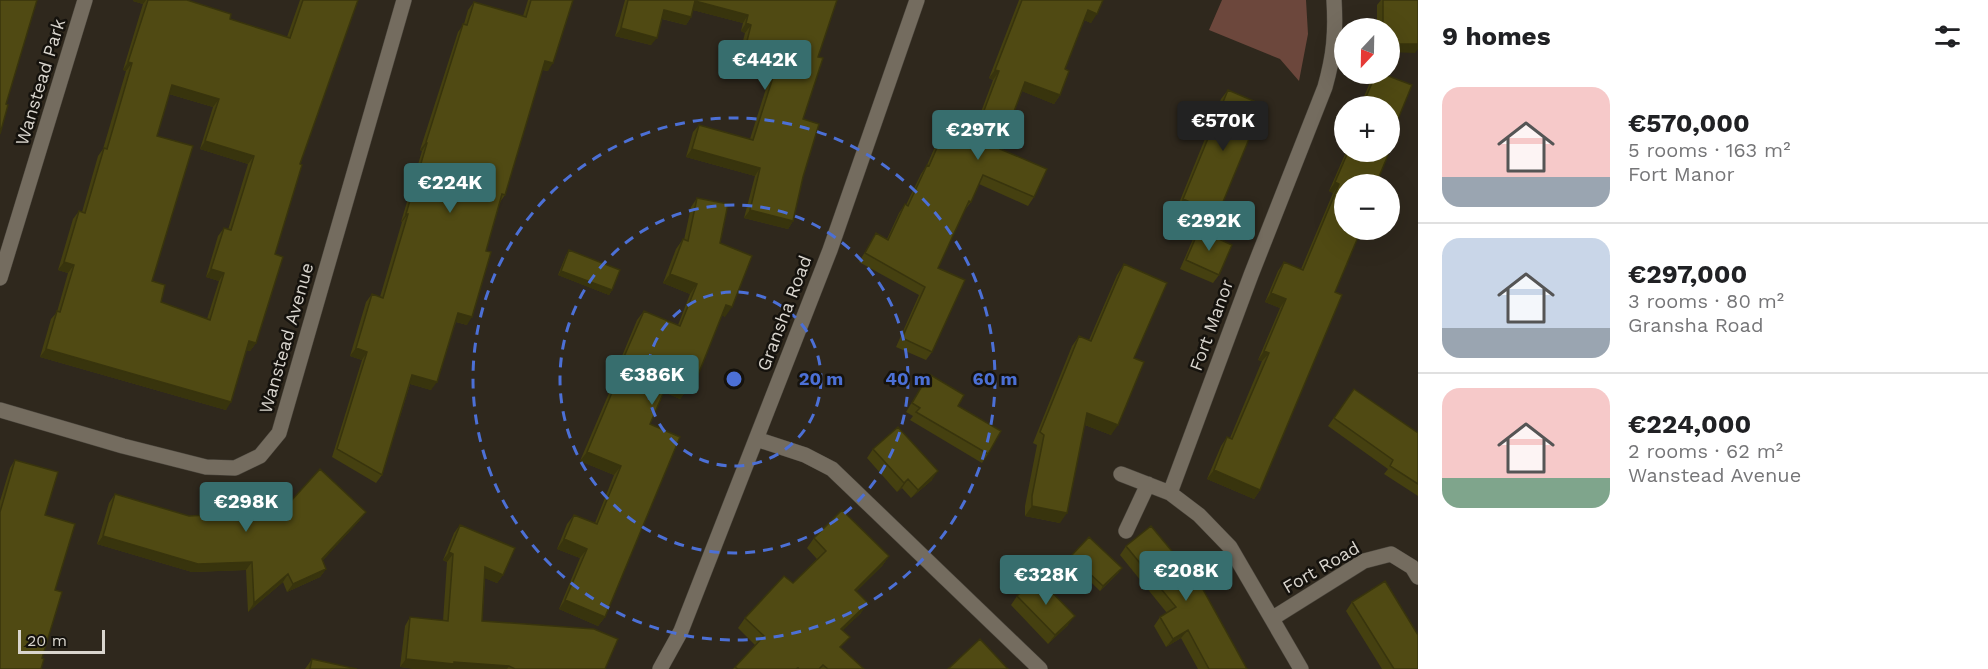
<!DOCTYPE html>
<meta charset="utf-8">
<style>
:root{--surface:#fff;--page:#f2f2f2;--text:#202124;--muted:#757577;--line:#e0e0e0;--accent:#376e6e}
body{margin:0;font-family:"Work Sans",sans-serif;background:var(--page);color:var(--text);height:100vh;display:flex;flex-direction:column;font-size:22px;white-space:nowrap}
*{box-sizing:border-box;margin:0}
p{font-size:20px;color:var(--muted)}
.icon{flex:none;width:33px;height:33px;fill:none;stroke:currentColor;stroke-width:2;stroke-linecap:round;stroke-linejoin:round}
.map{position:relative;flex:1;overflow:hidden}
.side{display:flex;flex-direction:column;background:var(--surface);width:570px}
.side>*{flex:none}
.needle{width:39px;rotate:202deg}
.fabs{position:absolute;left:1334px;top:18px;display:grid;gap:12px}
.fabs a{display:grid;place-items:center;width:66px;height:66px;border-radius:50%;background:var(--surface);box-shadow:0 6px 24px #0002;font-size:30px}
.scale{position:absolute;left:18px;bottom:15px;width:87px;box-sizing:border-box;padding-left:6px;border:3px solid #d9d5ce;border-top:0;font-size:16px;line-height:21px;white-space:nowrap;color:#d9d5ce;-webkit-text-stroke:4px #15120d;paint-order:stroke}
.price{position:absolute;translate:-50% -51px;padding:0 14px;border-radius:6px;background:var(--accent);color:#fff;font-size:20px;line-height:39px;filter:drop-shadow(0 2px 3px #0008)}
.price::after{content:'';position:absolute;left:50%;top:36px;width:18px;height:14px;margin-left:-9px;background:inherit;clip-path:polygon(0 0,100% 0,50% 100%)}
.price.active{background:#222;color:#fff}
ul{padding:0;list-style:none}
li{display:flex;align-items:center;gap:18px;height:150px;padding:0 24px}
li+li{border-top:2px solid var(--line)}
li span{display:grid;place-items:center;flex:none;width:168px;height:120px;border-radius:18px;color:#555}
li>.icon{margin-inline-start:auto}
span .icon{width:72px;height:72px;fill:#fffc;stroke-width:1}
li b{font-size:26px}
h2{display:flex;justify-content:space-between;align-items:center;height:72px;padding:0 24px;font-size:26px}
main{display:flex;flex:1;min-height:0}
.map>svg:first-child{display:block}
.green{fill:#6c473c}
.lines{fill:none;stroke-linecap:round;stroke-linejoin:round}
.minor-casing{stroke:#49443b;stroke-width:16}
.minor{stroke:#746c5f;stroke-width:15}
.wall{fill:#454010;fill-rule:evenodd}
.shaded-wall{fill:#38340d}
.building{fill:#504a13;stroke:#38340d;stroke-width:1.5;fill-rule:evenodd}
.ring{fill:none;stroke:#4c70d6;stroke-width:3;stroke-dasharray:10 8}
.labels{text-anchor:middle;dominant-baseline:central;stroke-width:5;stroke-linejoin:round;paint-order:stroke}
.street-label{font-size:18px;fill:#d9d5ce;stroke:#15120d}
.centre{fill:#4c70d6;stroke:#15120d;stroke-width:3}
.ring-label{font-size:18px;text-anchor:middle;font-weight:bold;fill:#4c70d6;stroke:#15120d;stroke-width:5;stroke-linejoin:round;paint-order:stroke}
</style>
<main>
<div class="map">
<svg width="1418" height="669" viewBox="0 0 1418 669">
<rect width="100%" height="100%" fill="#2f281d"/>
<!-- green -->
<path class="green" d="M1222 0H1306L1308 34 1299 81 1280 59 1209 30Z"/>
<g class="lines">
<defs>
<path id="minor" d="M0 278 85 0
M0 410 123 446 206 467 235 468 260 456 279 433 404 0
M756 439 805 455 832 469 1040 669
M1121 474 1170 493 1199 515 1230 547 1301 669
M1170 493 1251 275 1325 87C1334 55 1336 33 1334 0
M1126 531 1148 484
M1273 618 1364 561 1391 554 1412 567 1418 577
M660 669 681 631 830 250 917 0"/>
</defs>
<!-- minor casing -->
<use href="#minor" class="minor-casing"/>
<!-- minor -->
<use href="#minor" class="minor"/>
</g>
<!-- wall -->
<path class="wall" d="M134 0H187L230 19 287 37 300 0H358L300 164 275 254 256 343 250 351 246 350 226 410 40 357 51 319 57 312 68 273 58 270 73 219 79 211 82 212 98 156 103 149 126 71 123 70 143 4 133 1ZM169 94 213 107 200 149 248 164 228 230 224 228 218 236 206 277 219 281 207 319 161 302 152 281 157 136Z
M528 0H573L548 71 542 70 505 195 500 202 486 251 467 325 456 322 431 390 410 384 382 475 376 483 332 457 362 360 350 356 366 302 372 294 380 297 402 222H401L422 151 420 150 458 32 464 24 468 10 474 2 523 16Z
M625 0H837L818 57 803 119V177L793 221 788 229 744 218 755 176 686 157 693 132 699 125 750 139 776 57 741 49 745 33 741 31 743 23 693 10 691 17 686 25 662 19 651 45 615 36Z
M1019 0H1103L1091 23 1084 20 1065 69 1060 95 1054 104 1022 91 1000 149 1034 197 1028 206 979 184 971 202 964 211 938 268 932 352 926 360 896 347 919 295 859 262 876 233 887 239 899 213 905 204 906 205 921 174 927 165 937 142 943 134 963 142 968 134 972 136 993 80 989 78Z
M1381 0H1418L1415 53 1389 28H1377V5Z
M1376 74H1383L1389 106H1360L1371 80Z
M1228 90 1218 214 1212 222 1177 208 1221 99Z
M1346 152H1385L1344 184 1335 292 1260 490 1254 499 1207 479 1221 446 1227 437 1230 438 1262 361 1258 360 1280 308 1265 302 1278 271 1284 262 1301 269 1333 193 1329 191Z
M697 198 720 243 725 317 722 315 698 375 691 384H689L687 390 680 399 664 392 650 424 605 617 598 626 559 609 580 558 557 549 567 524 574 515 595 523 614 475 580 461 609 393 607 392 637 320 644 311 678 325 690 294 663 283 676 249 683 239 684 240 691 207Z
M1199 230 1219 275 1213 283 1180 269 1193 239Z
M569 250 612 290 609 295 558 275 566 255Z
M1124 264 1134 358 1111 435 1085 425 1060 523 1025 516V506L1037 445 1033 443 1072 346 1079 336 1089 340 1117 275Z
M929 374 958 406 988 454 982 463 910 420 913 416 906 412Z
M1354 389 1418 433V496L1384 474 1388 469 1328 426Z
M873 449 932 480 911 498 902 488 897 492 867 458Z
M15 460 45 515 55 590 42 658 0 669V501L10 468Z
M115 494 189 516 360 520 322 561 326 569 320 577 287 592 283 582 248 612 246 570 192 572 97 544 109 503Z
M460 525 503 575 497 583 485 578 482 621 605 669H416L400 667 405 626 410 617 443 621 447 562 443 560 454 533Z
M814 538 889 556 882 566 856 591 861 613 842 630 841 648 864 669H733L755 645 738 628 745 618 793 583 817 559 807 548Z
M1126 546 1247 669H1198L1181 638 1166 647 1154 626 1160 617 1167 613 1120 555Z
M1071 556 1119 572 1100 591 1068 560Z
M1017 596 1068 625 1048 644 1011 605Z
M1352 602 1418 669H1382L1346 611Z
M312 659 357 669H305Z"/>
<!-- shaded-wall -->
<path class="shaded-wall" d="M134 0H146L143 4 133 1Z
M695 1 748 15 743 23 689 9Z
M664 10 691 17 686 25 659 18Z
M1088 10 1097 14 1091 23 1082 19Z
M746 23 751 25 745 33 741 31Z
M621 28 657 38 651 45 615 36Z
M747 41 782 49 776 57 741 49Z
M1389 44H1418V49L1415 53 1389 52Z
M545 61 553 63 548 71 539 69Z
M128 62 132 63 126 71 123 70Z
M995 70 999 71 993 80 989 78Z
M1025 82 1060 95 1054 104 1019 90Z
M172 85 219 99 213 107 166 93Z
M205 141 254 156 248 164 200 149Z
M426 142 427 143 422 151 420 150Z
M692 149 760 168 755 176 686 157Z
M1335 182 1339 184 1333 193 1329 191Z
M1183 199 1218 214 1212 222 1177 208Z
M750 210 793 221 788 229 744 218Z
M406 214H408L402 222H401Z
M64 262 74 265 68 273 58 270Z
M211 269 224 273 219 281 206 277Z
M561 271 612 290 609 295 558 275Z
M670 274 697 284 690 294 663 283Z
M1271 293 1286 299 1280 308 1265 302Z
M726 305 732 307 725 317 720 314Z
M458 313 472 317 467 325 453 321Z
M249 341 256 343 250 351 243 349Z
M356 348 367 352 362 360 350 356Z
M46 349 231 402 226 410 40 357Z
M1264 351 1269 353 1262 361 1258 360Z
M694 373 698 375 691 384 687 383Z
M412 375 437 382 431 390 407 383Z
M613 382 616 383 609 393 607 392Z
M668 382 687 390 680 399 661 391Z
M1087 413 1118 425 1111 435 1080 423Z
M587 452 621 466 614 475 580 461Z
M1214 470 1260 490 1254 499 1207 479Z
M938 471 932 480 911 498 918 490Z
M908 479 902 488 897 492 904 483Z
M1032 506 1067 513 1060 523 1025 516Z
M366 512 360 520 316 568 322 559Z
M103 536 252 562 246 570 192 572 97 544Z
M564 539 587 549 580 558 557 549Z
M449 552 453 554 447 562 443 560Z
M889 556 882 566 848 600 855 590Z
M485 567 503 575 497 583 479 576Z
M1122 568 1119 572 1100 591 1103 586Z
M326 569 320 577 287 592 293 584Z
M288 574 283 582 248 612 254 603Z
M565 600 605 617 598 626 559 609Z
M868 603 861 613 834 639 841 629Z
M1075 616 1068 625 1048 644 1055 635Z
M1188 630 1181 638 1166 647 1173 639Z
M406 659 509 666 507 669H416L400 667Z"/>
<!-- building -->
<path class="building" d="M0 0H37L6 104 8 105 0 134Z
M148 0H187L231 14 230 19 290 38 303 0H358L300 164 302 165 275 254 283 257 256 343 249 341 231 402 46 349 57 311 60 312 74 265 64 262 79 211 85 213 104 148 107 149 132 63 128 62ZM172 85 219 99 205 141 254 156 231 230 224 228 211 269 224 273 210 320 161 302 165 285 152 281 193 146 157 136Z
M531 0H573L553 63 545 61 505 195 502 194 486 251 491 252 472 317 458 313 437 382 412 375 382 475 337 449 367 352 356 348 372 294 383 298 408 214H406L427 143 426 142 463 24 467 25 474 2 526 17Z
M628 0H837L818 57 823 58 803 119 819 124 803 177 793 221 750 210 760 168 692 149 699 125 753 140 782 49 747 41 751 25 746 23 748 15 695 1 691 17 664 10 657 38 621 28Z
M1022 0H1103L1097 14 1088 10 1065 69 1069 71 1060 95 1025 82 1000 149 1047 169 1034 197 983 175 971 202 969 201 938 268 965 280 932 352 902 338 925 287 865 253 876 233 888 240 905 204 908 206 927 165 929 166 943 134 964 143 968 134 974 137 999 71 995 70Z
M1383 0H1418V44H1389V28H1383Z
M1376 74H1383L1412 85 1389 141V106H1362Z
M1228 90 1263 105 1218 214 1183 199Z
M1348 152H1385L1384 154 1388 155 1376 184H1344V230H1361L1335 292 1342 295 1260 490 1214 470 1227 437 1232 439 1269 353 1264 351 1286 299 1271 293 1284 262 1303 270 1339 184 1335 182Z
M697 198 728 204 720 243 752 256 732 307 726 305 698 375 694 373 687 390 668 382 650 424 680 437 605 617 565 600 587 549 564 539 574 515 597 524 621 466 587 452 616 383 613 382 644 311 680 326 697 284 670 274 683 239 688 241Z
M1199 230 1232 245 1219 275 1186 260Z
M569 250 620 270 612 290 561 271Z
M1124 264 1167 283 1134 358 1144 362 1118 425 1087 413 1067 513 1032 506V496L1044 435 1040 432 1079 336 1091 341Z
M929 374 964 395 958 406 1001 431 988 454 916 412 920 408 912 403Z
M1354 389 1418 433V484L1390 466 1393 460 1334 418Z
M898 427 938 471 918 490 908 479 904 483 873 449Z
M15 460 58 472 45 515 75 524 55 590 62 592 42 658 44 659 41 669H0V512Z
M320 469 366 512 322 559 326 569 293 584 288 574 254 603 252 562 198 564 103 536 115 494 189 516 282 511Z
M842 510 889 556 855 590 868 603 841 629 850 637 840 647 864 669H828L823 665 819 669H799L798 668 796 669H738L735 667 764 636 745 618 784 576 793 583 826 551 814 538Z
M460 525 515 548 503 575 485 567 482 621 594 629 618 639 605 669H515L509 666 454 662V664L406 659 410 617 448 621 453 554 449 552Z
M1151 526 1201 586 1247 669H1209L1188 630 1173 639 1160 617 1176 607 1126 546Z
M1089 537 1122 568 1103 586 1071 556Z
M1037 577 1075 616 1055 635 1017 596Z
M1385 581 1418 635V669H1394L1352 602Z
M980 639 1008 669H948Z
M312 659 357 669H310Z"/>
<!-- distance rings -->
<g class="ring">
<circle cx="734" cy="379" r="87"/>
<circle cx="734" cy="379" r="174"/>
<circle cx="734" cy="379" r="261"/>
</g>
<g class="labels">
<!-- street labels -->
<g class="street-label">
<text transform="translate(40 82) rotate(-73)">Wanstead Park</text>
<text transform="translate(784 313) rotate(-69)">Gransha Road</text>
<text transform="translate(1211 325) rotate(-70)">Fort Manor</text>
<text transform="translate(286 338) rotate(-74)">Wanstead Avenue</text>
<text transform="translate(1321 567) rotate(-30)">Fort Road</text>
</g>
</g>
<circle cx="734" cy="379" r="9" class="centre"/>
<g class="ring-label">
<text x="821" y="385">20 m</text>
<text x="908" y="385">40 m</text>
<text x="995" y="385">60 m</text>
</g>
</svg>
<div class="fabs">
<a><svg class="needle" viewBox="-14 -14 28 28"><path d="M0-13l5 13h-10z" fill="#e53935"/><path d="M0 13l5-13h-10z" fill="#757577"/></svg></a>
<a>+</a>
<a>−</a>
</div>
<div class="scale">20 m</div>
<b class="price" style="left:765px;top:91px">€442K</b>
<b class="price active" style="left:1223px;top:152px">€570K</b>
<b class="price" style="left:978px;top:161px">€297K</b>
<b class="price" style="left:450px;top:214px">€224K</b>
<b class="price" style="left:1209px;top:252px">€292K</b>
<b class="price" style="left:652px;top:406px">€386K</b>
<b class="price" style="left:246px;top:533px">€298K</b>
<b class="price" style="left:1186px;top:602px">€208K</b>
<b class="price" style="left:1046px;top:606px">€328K</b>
</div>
<section class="side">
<h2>9 homes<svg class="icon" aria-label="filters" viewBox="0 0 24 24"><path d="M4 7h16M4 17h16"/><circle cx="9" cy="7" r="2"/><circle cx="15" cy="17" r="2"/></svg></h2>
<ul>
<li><span style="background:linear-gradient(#f6c9c9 75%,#9aa5b1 0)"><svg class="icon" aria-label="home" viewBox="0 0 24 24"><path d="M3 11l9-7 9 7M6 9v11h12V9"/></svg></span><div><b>€570,000</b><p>5 rooms · 163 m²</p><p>Fort Manor</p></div></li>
<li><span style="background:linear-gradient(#c9d6e8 75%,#9aa5b1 0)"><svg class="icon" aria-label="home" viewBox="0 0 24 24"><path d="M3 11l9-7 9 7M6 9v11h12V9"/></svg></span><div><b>€297,000</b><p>3 rooms · 80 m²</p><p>Gransha Road</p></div></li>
<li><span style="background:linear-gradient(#f6c9c9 75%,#7fa58c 0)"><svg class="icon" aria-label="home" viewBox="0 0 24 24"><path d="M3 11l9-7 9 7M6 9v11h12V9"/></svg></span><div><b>€224,000</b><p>2 rooms · 62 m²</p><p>Wanstead Avenue</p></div></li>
</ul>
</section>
</main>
